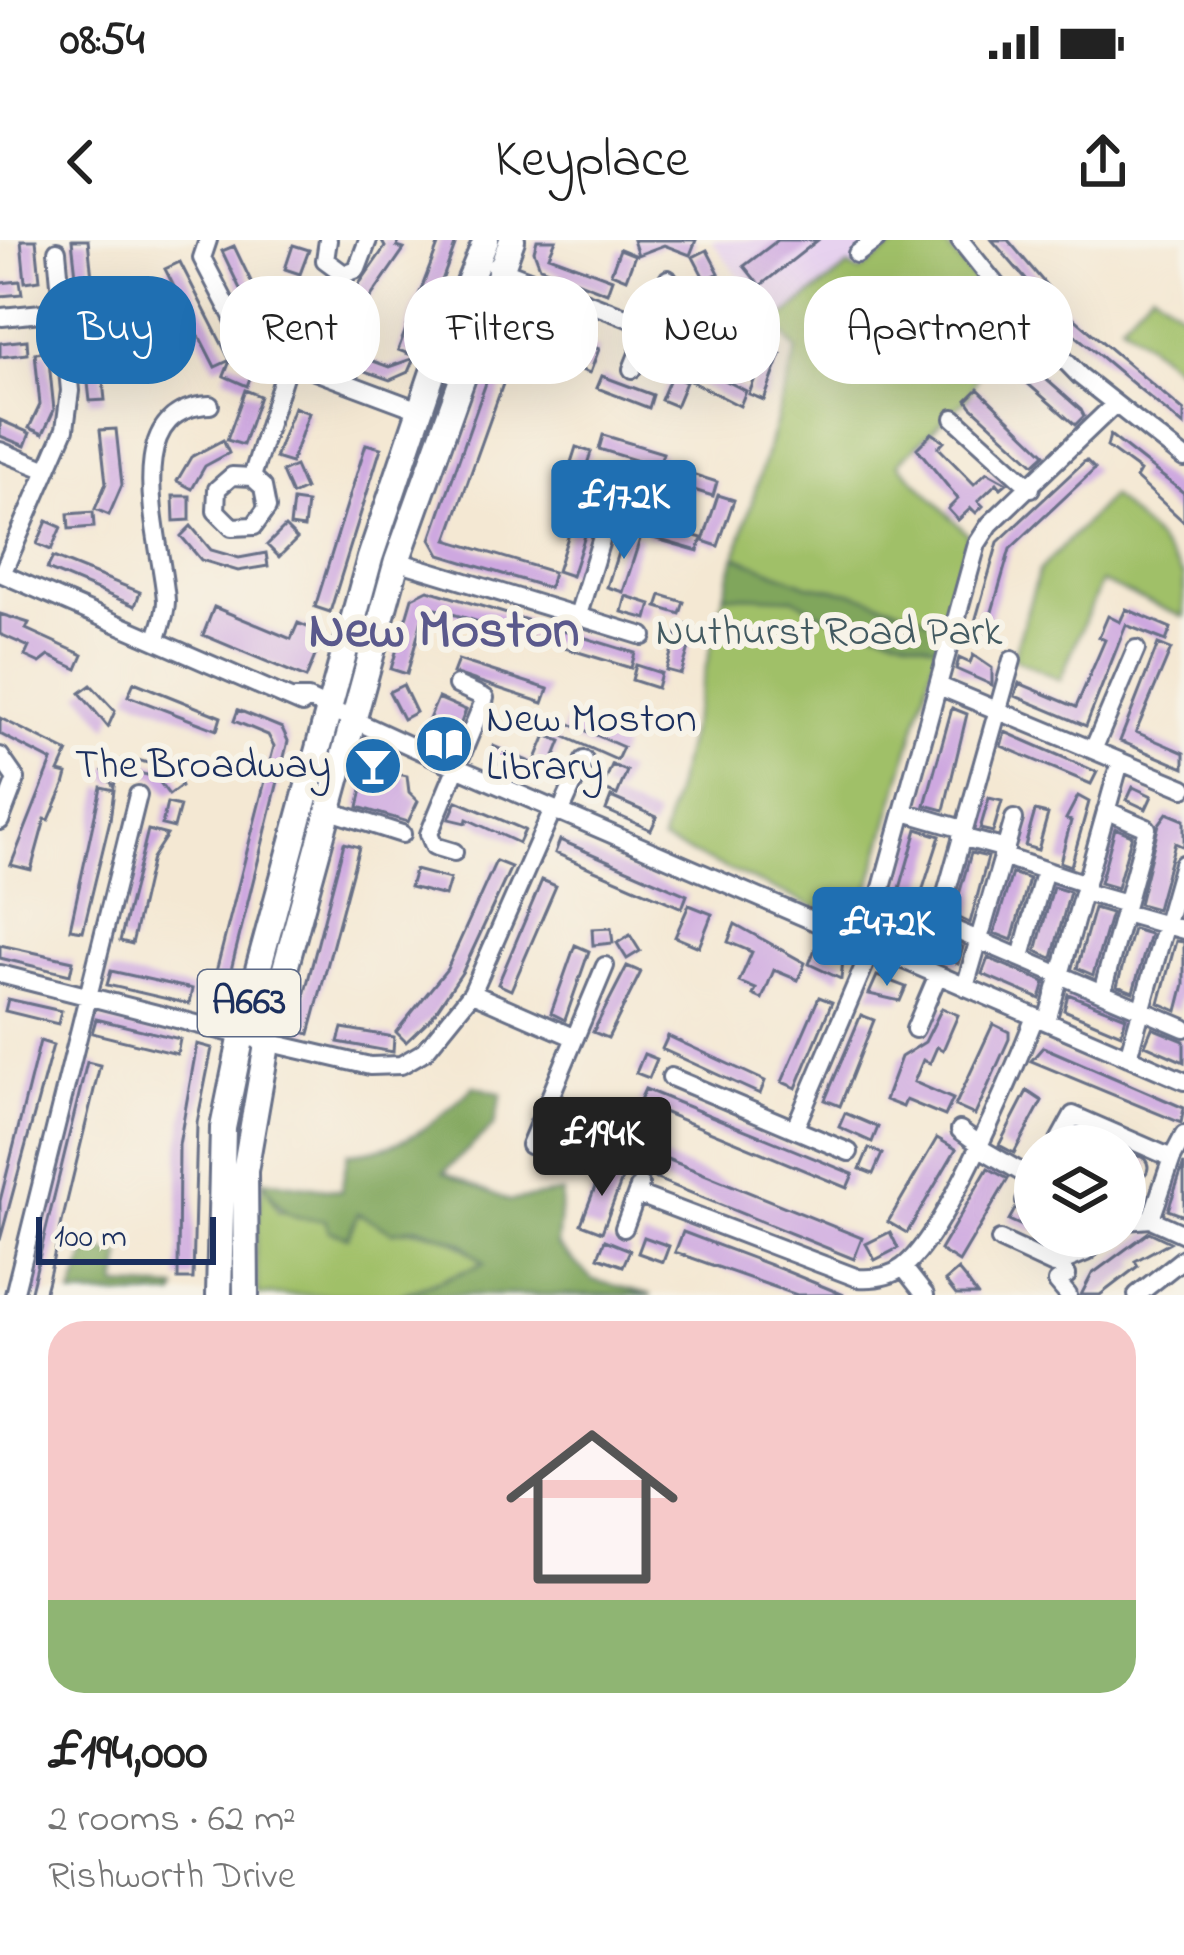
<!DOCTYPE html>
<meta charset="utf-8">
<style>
:root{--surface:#fff;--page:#f2f2f2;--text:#222;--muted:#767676;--line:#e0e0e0;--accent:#1f6fb2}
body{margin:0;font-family:"Indie Flower",sans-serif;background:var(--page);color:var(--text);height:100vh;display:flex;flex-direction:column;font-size:45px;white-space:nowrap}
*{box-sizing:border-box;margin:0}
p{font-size:39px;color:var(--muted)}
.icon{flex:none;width:66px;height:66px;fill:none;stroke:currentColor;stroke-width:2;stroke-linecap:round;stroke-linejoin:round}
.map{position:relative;height:1055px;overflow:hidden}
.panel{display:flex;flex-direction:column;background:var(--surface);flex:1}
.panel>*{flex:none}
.banner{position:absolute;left:36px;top:36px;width:1113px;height:108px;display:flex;gap:24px}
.fabs{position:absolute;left:1014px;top:885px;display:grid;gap:24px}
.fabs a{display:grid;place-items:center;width:132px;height:132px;border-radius:50%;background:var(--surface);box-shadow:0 12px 48px #0002;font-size:60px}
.scale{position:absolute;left:36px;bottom:30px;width:180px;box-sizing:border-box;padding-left:12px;border:6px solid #1b2f5e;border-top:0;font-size:33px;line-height:42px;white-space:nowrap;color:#1b2f5e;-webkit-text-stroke:9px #f7f3e8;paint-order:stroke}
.price{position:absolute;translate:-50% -102px;padding:0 27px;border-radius:12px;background:var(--accent);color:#fff;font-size:39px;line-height:78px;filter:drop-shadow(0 3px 6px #0008)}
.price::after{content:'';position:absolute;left:50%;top:72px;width:36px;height:27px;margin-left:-18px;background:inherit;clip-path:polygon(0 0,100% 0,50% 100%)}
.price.active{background:#222;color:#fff}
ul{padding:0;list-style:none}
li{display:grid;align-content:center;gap:24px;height:636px;padding:0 48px}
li+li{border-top:3px solid var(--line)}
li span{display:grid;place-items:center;height:372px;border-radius:36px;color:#555}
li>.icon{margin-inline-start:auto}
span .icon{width:216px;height:216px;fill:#fffc;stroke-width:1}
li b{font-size:51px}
.chip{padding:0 42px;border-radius:48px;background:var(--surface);box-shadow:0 12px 48px #0002;font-size:42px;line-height:108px}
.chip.active{background:var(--accent);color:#fff}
.status{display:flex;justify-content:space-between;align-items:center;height:84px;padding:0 60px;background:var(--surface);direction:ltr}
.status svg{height:33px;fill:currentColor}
header{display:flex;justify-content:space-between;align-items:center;height:156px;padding:0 48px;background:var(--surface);font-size:54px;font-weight:600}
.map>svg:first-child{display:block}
.built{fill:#e7d2ef}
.green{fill:#a0c068;stroke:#5e7863;stroke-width:3}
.forest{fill:#80a65c;stroke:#4e6a5d;stroke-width:3}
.building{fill:#cea8e0}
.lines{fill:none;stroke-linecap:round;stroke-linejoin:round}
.minor-casing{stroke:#677087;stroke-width:22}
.highway-casing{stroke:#677087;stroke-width:30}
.minor{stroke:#fff;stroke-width:16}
.highway{stroke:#fff;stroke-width:24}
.labels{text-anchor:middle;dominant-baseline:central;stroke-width:12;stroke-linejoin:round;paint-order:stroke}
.shield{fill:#f7f3e8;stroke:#5d6a87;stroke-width:3}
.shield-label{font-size:39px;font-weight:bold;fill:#1b2f5e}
.park-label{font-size:42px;fill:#435a61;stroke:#f7f3e8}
.poi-label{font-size:42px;fill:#1b2f5e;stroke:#f7f3e8;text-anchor:start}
.district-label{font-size:54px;font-weight:bold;fill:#5a598c;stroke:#f7f3e8}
</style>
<div class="status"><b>08:54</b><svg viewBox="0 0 49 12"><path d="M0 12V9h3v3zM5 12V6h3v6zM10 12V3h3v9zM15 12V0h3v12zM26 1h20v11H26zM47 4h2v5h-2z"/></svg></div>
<header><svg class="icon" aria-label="back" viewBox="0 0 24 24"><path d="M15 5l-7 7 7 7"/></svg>Keyplace<svg class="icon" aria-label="share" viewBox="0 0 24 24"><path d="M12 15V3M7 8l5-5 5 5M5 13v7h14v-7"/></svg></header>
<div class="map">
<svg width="1184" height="1055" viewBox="0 0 1184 1055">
<rect width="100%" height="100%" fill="#f7f3e8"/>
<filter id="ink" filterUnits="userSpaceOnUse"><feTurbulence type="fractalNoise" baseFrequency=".00833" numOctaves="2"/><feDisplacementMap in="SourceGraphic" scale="24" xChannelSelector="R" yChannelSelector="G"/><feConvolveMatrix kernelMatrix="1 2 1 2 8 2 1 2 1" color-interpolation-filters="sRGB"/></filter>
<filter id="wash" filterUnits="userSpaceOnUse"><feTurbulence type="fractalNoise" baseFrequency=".004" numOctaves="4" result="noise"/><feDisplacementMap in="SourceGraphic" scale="48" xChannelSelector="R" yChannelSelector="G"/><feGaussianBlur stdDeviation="2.7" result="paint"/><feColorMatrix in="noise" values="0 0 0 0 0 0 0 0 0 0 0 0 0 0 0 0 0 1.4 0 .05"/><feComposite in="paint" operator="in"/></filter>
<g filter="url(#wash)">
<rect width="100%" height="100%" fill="#f4e8d3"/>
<!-- built -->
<path class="built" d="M711 0H942L1016 93 982 125 968 157 797 111Z"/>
<!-- green -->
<path class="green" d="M903 0H942L1016 93 982 125 968 157 898 223 969 296 860 682 854 684 662 601 724 355 797 111 775 83 849 26 860 32Z
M1152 50 1184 74V133L1121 83Z
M1111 256 1155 298 1184 336V377L1101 342 1060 440 1013 418 1039 331Z
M263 940 278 971 358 973 393 992C430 985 458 999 484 1024L400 1055H258L255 1008Z"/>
<!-- forest -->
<path class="forest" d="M735 316 807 345 850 352 922 376 945 390 940 407 820 374 794 358 724 355Z
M474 846 502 854 494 885 444 932 510 961 562 952 557 1005 593 1040 652 1055H400L484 1024 462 1003 418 987 393 992 358 973 348 997 329 991 325 980C289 980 279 972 263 940L341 951 348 913C404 910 435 884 474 846Z
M88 1008 122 1016 117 1046 177 1049 175 1055H72Z"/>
<g id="blocks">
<!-- building -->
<path class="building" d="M21 0H36L40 40 25 42Z
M72 0H88L105 160 90 161Z
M381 0H400L397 7 404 9 361 71 348 60 385 7Z
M440 0H457L414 116 398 110Z
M537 0H556L549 16 612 39 607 53 540 27 534 11Z
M633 0H696L690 15 664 5 638 15Z
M778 0H818L760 46 744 26Z
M992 0H1008L1075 79 1184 171V186L1070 91Z
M293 5 309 10 300 34 285 29Z
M234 6 271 83 259 89 222 11Z
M620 9 635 15 626 39 611 33Z
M707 10 719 33 705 40 693 17Z
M180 22 230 120 215 127 165 29Z
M20 41 22 54 0 56V43Z
M297 41 346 59 341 72 292 53Z
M707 44 721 51 710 75 696 68Z
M527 63 595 88 590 100 527 77 447 300 553 332 549 348 440 315 431 299 512 69Z
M712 79 766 95 760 110 706 94Z
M278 86 389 127 414 118 408 132 390 140 274 99Z
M27 100 28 114 0 117V103Z
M584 104 599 109 590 133 575 128Z
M1006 104 1081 170 1084 176 1075 185 995 115Z
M766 108 781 114 764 160 749 154Z
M48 112 54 170 43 194 29 188 40 165 35 113Z
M230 121 253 130 247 146 224 136Z
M695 125 746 151 740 166 689 140Z
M602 136 653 155 649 168 597 148Z
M671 136 686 142 676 166 661 160Z
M978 149 1045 214 1034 224 971 166 967 160Z
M245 150 260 156 243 205 227 200Z
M294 167 309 173 291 223 275 218Z
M0 180 30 193 25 206 0 196Z
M116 189 122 245 109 275 95 269 106 243 100 190Z
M932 193 944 201 938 207 974 244 987 232 1007 243 1001 248 997 243 978 261 983 266 976 273 971 268 958 280 948 269 958 259 917 208Z
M603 195 663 213 658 227 599 209Z
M1110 195 1184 253V282L1136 238 1140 231 1107 207Z
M223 200 229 213 205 226 192 249 177 241 191 217Z
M366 204 381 208 330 372 315 367Z
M576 207 591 212 573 268 558 263Z
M1086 220 1095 229 1010 309 985 396 972 392 998 302Z
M295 226 305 249 292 255 282 232Z
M670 227 717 242 713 256 665 241Z
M718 255 734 260 718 306 703 301Z
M173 256H190V280L174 281Z
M293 261 307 263 304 288 290 286Z
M93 272 94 287 69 289 68 274Z
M575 275 590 280 572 336 557 331Z
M47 281 61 287 51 310 37 304Z
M650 283 702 298 698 311 646 296Z
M191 286 211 310 239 318 266 313 268 326 238 331 201 320 181 296Z
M285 287 297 299 279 317 267 305Z
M625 291 641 296 623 352 607 347Z
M53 317 140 352 135 366 47 329Z
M428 350 635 413 631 428 426 366 407 434 391 429 412 358Z
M661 355 684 362 680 374 657 367Z
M626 356 651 364 647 379 622 372Z
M214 367 291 399 298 383 324 394 306 438 203 395Z
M1126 369 1171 388 1166 401 1126 385 1086 486 1015 456 1019 443 1076 467 1105 400 1099 397 1108 376 1120 382Z
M0 374 29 383 26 389 83 415 77 429 49 416 40 423 25 416 29 407 0 394Z
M680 383 695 388 681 434 666 430Z
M1158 404 1171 409 1136 492 1184 513V528L1120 501Z
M973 415 992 428V445L956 429 959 418 970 423Z
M458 420 548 449 543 463 453 433Z
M636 425 661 433 657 448 632 440Z
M134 442 221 477 217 490 128 456Z
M91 445 115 471 108 487 80 453Z
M403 445 416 472 403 479 389 452Z
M438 458 466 470 453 503 424 491Z
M952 468 967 474 944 570 925 565Z
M238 470 282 488 288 501 221 770 207 767 274 506 268 495 234 481Z
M0 478 68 512 59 532 67 534 64 545 49 580 45 579 31 630 11 625 52 521 0 494Z
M566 482 623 507 617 520 561 495Z
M1005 492 1097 532 1091 544 1001 506Z
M546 495 561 501 551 526 536 519Z
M493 506 537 525 531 537 487 519Z
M122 519 129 529 116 537 114 547 103 531Z
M137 520 167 528 172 524 181 546 169 555 156 537 134 532Z
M612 525 627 531 617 555 602 549Z
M367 527 407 536 409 552 418 561 408 582 358 567Z
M101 547 114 550 110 580 83 691 70 689Z
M1133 547 1152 556 1146 569 1127 560Z
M1078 556 1089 562 1071 626 1060 622 1071 581 1066 579Z
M611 557 657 577 651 590 606 570Z
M989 558 1002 561 993 592 980 589Z
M457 561 525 590 519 603 467 579 466 583 449 579Z
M167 563 180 566 174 588 162 585Z
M1035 571 1048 574 1038 610 1025 606Z
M1167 573 1184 580V607L1175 603 1157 669 1139 664 1159 584Z
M1115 588 1132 595 1117 648 1100 643Z
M917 589 940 596 919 661 899 652Z
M148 590 167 595 152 618 132 704 120 701Z
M560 600 687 655 682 668 555 613Z
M344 603 359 607 309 794 295 790Z
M971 613 988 617 970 683 953 675Z
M496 621 511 627 463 731 432 777 406 802 396 792 447 729Z
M415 630 450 639 445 656 410 647Z
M1012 633 1029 639 1012 700 994 693Z
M542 640 556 646 511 750 498 744Z
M1053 647 1070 652 1052 718 1036 711Z
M689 665 712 674 699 707 675 697Z
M1094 668 1111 673 1093 735 1077 728Z
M893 677 963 707 958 724 888 693Z
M735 684 805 723 798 740 774 730 762 759 753 755 756 749 739 742 752 712 728 702Z
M611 688 613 703 593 705 592 689Z
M1133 689 1150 694 1133 752 1117 746Z
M630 695 640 711 627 719 617 703Z
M1176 701 1184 702V744L1177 771 1159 763Z
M0 705 73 721 70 735 0 718Z
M575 705 589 711 565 780 551 773Z
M815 709 843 720 841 739 809 724Z
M988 718 1045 742 1040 759 982 734Z
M627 726 641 732 608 798 593 792Z
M111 731 192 749 189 764 107 745Z
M877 736 906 747 900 761 869 754Z
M1068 754 1126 777 1121 794 1064 770Z
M819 757 832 762 796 848 782 842Z
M8 759 61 771 58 784 5 771Z
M942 768 958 775 943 810 937 807 930 823 923 820 914 842 953 859 945 876 906 860 903 867 885 860 901 817 925 802Z
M861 775 874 780 840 866 825 860Z
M96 779 180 799 177 814 92 793Z
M993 784 1009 792V799L975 875 955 866Z
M342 788 394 797 393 812 338 802Z
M1152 788 1184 801V822L1145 805Z
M668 796 765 841 760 854 662 809Z
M40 801 53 805 0 1000V961Z
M197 804 212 808 197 883 193 1039H178L179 905Z
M1043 807 1184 868 1181 883 1031 821Z
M644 814 657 819 649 838 636 833Z
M87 822 100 825 48 1040 44 1055H30Z
M645 849 853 934 847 948 639 862Z
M1027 851 1042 861 1014 913 999 905Z
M845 873 878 887 872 902 839 887Z
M937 898 956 909 907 993 888 982Z
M640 908 862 998 854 1019 632 929Z
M869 908 882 914 873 934 860 929Z
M1126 927a11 11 0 1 1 22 0a11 11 0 1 1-22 0Z
M1184 923V976L1168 970Z
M603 926 624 934 602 992 581 984Z
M988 928 1008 939 959 1022 940 1010Z
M1015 969 1035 976V992L1009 980Z
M683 992 781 1029 844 1055H797L675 1012Z
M890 992 898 1008 875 1020 866 1004Z
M1149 992 1170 1002 1135 1021 1138 1026 1100 1055H1081L1092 1034Z
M644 997 669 1006 663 1022 638 1013Z
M605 1000 630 1010 623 1026 598 1017Z
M958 1030 967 1041 977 1055H956L945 1041Z"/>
</g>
</g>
<g filter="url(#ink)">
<use href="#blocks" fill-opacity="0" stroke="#677087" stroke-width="3"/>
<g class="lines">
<defs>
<path id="minor" d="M208 0 202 18 248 106 419 170
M328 0 325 20 344 34 357 29 368 0
M960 0 1016 70 1080 136 1184 218
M857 14 876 0
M495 27 740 121
M2 77 62 71
M632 129 668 39
M954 178 1031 248
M0 211 47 230
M252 237 232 236 217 249 216 271 232 287 254 286 267 268 263 247 252 237 289 120
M397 321 643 396
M0 333 302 464
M2 334 65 189 70 151 57 11
M578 375 617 248 679 266
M157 398C161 386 166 374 166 361 163 306 115 168 210 165
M939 446 1184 548
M295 459H308L454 526 1184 841
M1093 510 1136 409
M0 516 16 539 0 581
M327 570 402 594
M904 572 963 589
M560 573 584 520
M961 597 1006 609
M454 612 434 606 429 594 485 458 457 445
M1002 616 1086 644
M1084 652 1126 664
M880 658 1184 788
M1124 673 1184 690
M938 682 1012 420
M1021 717 1044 633
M0 734 267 802 370 826 401 825 425 811 472 753 553 569
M965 747 1014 579
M1102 752 1147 588 1106 570
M472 753 573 797
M1047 781 1120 522
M915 789 938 735
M1128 817 1183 624
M671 837 849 912
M795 888 867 719 869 695 977 304 990 284 1114 165
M960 890 979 904
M530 905 605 726
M1056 906 1073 875 1172 918 1151 979
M978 907 1028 936 1035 932
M1172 918 1184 895
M637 954 858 1038C874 1039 890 1037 903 1027 945 996 1014 830 1035 777
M1025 962 1033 947
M1125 981 1151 979 1184 994
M624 988 640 945
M1000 1000 1054 1025 1086 1012 1105 996
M903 1027 925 1055
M1067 1035 1057 1042 1068 1055
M14 1055 138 555
M1137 1055 1184 1018"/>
<path id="highway" d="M219 1055 223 888 247 770 370 318 436 123 486 0
M246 1055 245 931 272 776 397 321 512 0"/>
</defs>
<!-- minor casing -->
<use href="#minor" class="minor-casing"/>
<!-- highway casing -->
<use href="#highway" class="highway-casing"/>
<!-- minor -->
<use href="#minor" class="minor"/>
<!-- highway -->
<use href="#highway" class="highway"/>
</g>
</g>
<!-- icons -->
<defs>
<symbol id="library-disc" viewBox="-11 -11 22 22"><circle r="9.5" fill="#1f6fb2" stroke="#f7f3e8"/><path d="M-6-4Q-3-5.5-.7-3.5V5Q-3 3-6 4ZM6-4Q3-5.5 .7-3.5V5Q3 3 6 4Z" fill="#fff"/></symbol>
<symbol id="bar-disc" viewBox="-11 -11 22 22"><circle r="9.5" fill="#1f6fb2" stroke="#f7f3e8"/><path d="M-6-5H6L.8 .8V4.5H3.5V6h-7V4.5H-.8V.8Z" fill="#fff"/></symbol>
</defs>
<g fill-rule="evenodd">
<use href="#library-disc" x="411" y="471" width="66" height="66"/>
<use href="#bar-disc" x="340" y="493" width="66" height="66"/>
</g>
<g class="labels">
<!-- shield labels -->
<rect class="shield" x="198" y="730" width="102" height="66" rx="9"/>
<g class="shield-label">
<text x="249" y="763">A663</text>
</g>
<!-- park labels -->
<g class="park-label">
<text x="829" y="393">Nuthurst Road Park</text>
</g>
<!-- poi labels -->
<g class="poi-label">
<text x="486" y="480">New Moston<tspan x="486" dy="48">Library</tspan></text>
<text x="331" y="526" text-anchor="end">The Broadway</text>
</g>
<!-- district labels -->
<g class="district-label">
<text x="444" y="393">New Moston</text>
</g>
</g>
</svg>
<div class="fabs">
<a><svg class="icon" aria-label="layers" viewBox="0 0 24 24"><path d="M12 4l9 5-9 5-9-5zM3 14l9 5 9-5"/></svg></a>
</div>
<div class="scale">100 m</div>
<b class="price" style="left:624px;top:322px">£172K</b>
<b class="price" style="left:887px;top:749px">£472K</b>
<b class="price active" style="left:602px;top:959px">£194K</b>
<div class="banner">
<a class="chip active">Buy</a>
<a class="chip">Rent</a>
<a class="chip">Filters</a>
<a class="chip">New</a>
<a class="chip">Apartment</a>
</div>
</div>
<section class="panel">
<ul>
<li><span style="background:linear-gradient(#f6c9c9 75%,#8fb573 0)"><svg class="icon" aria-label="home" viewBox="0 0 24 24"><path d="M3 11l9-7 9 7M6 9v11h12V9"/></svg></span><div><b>£194,000</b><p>2 rooms · 62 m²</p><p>Rishworth Drive</p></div></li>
</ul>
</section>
